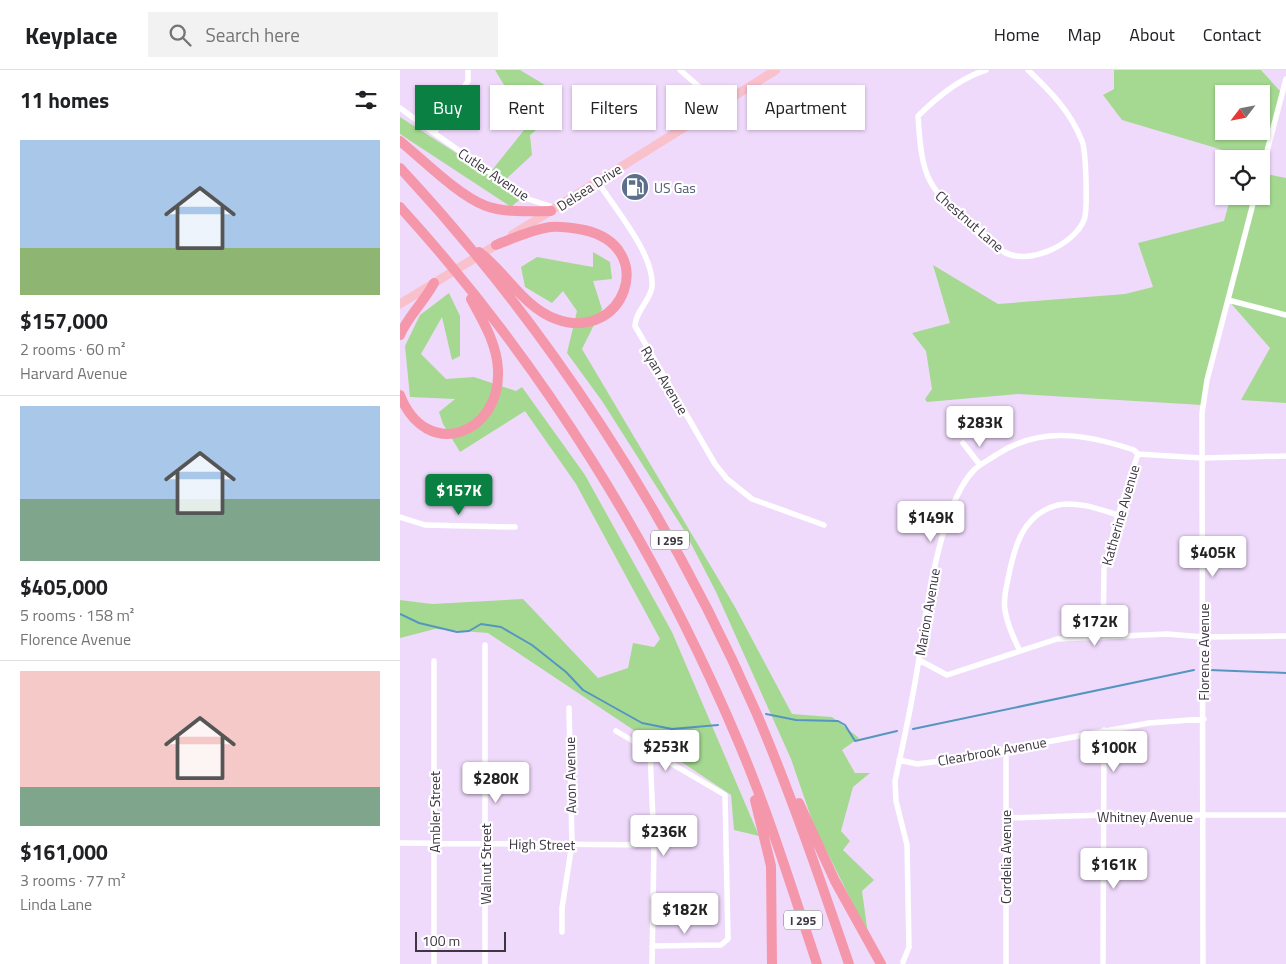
<!DOCTYPE html>
<meta charset="utf-8">
<style>
:root{--surface:#fff;--page:#f2f2f2;--text:#202124;--muted:#757577;--line:#e0e0e0;--accent:#0b8043}
body{margin:0;font-family:"Titillium Web",sans-serif;background:var(--page);color:var(--text);height:100vh;display:flex;flex-direction:column;font-size:19px;white-space:nowrap}
*{box-sizing:border-box;margin:0}
p{font-size:16px;color:var(--muted)}
.icon{flex:none;width:28px;height:28px;fill:none;stroke:currentColor;stroke-width:2;stroke-linecap:round;stroke-linejoin:round}
.map{position:relative;flex:1;overflow:hidden}
.side{display:flex;flex-direction:column;background:var(--surface);width:400px}
.side>*{flex:none}
.top-card{position:absolute;left:15px;top:15px;width:475px;height:45px;display:flex;gap:10px}
.needle{width:32px;rotate:238deg}
.controls{position:absolute;left:815px;top:15px;display:grid;gap:10px}
.controls a{display:grid;place-items:center;width:55px;height:55px;border-radius:0px;background:var(--surface);box-shadow:0 1px 4px #0004;font-size:25px}
.scale{position:absolute;left:15px;bottom:12px;width:91px;box-sizing:border-box;padding-left:5px;border:2px solid #3d3542;border-top:0;font-size:14px;line-height:18px;white-space:nowrap;color:#3d3542;-webkit-text-stroke:4px #fff;paint-order:stroke}
.price{position:absolute;translate:-50% -42px;padding:0 11px;border-radius:5px;background:#fff;color:#222;font-size:16px;line-height:32px;filter:drop-shadow(0 1px 2px #0008)}
.price::after{content:'';position:absolute;left:50%;top:30px;width:15px;height:11px;margin-left:-8px;background:inherit;clip-path:polygon(0 0,100% 0,50% 100%)}
.price.selected{background:var(--accent);color:#fff}
ul{padding:0;list-style:none}
li{display:grid;align-content:center;gap:10px;height:265px;padding:0 20px}
li+li{border-top:1px solid var(--line)}
li span{display:grid;place-items:center;height:155px;border-radius:0px;color:#555}
li>.icon{margin-inline-start:auto}
span .icon{width:90px;height:90px;fill:#fffc;stroke-width:1}
li b{font-size:21px}
h2{display:flex;justify-content:space-between;align-items:center;height:60px;padding:0 20px;font-size:21px}
.pill{padding:0 18px;border-radius:0px;background:var(--surface);box-shadow:0 1px 4px #0004;font-size:18px;line-height:45px}
.pill.selected{background:var(--accent);color:#fff}
header{display:flex;align-items:center;gap:30px;box-sizing:border-box;height:70px;padding:0 25px;background:var(--surface);border-bottom:1px solid var(--line)}
header strong{font-size:24px}
nav{display:flex;gap:28px;margin-inline-start:auto;font-size:18px}
.search{width:350px;height:45px;background:var(--page);display:flex;align-items:center;gap:12px;box-sizing:border-box;padding:0 18px;border-radius:0px;color:var(--muted);font-size:19px}
main{display:flex;flex:1;min-height:0}
.map>svg:first-child{display:block}
.green{fill:#a5d991;fill-rule:evenodd}
.lines{fill:none;stroke-linecap:round;stroke-linejoin:round}
.stream{stroke:#5596c0;stroke-width:2}
.minor{stroke:#fff;stroke-width:5.5}
.primary{stroke:#f9c1cc;stroke-width:9}
.motorway{stroke:#f597aa;stroke-width:10}
.labels{text-anchor:middle;dominant-baseline:central;stroke-width:4.5;stroke-linejoin:round;paint-order:stroke}
.shield{fill:#fff;stroke:#77727b;stroke-width:1}
.shield-label{font-size:12px;font-weight:bold;fill:#3d3542}
.street-label{font-size:14px;fill:#3d3542;stroke:#fff}
.service-label{font-size:14px;fill:#4e5e75;stroke:#fff;text-anchor:start}
</style>
<header>
<strong>Keyplace</strong>
<div class="search"><svg class="icon" aria-label="search" viewBox="0 0 24 24"><circle cx="10" cy="10" r="6"/><path d="M15 15l6 6"/></svg>Search here</div>
<nav><a>Home</a><a>Map</a><a>About</a><a>Contact</a></nav>
</header>
<main>
<section class="side">
<h2>11 homes<svg class="icon" aria-label="filters" viewBox="0 0 24 24"><path d="M4 7h16M4 17h16"/><circle cx="9" cy="7" r="2"/><circle cx="15" cy="17" r="2"/></svg></h2>
<ul>
<li><span style="background:linear-gradient(#a9c7e8 70%,#8fb573 0)"><svg class="icon" aria-label="home" viewBox="0 0 24 24"><path d="M3 11l9-7 9 7M6 9v11h12V9"/></svg></span><div><b>$157,000</b><p>2 rooms · 60 m²</p><p>Harvard Avenue</p></div></li>
<li><span style="background:linear-gradient(#a9c7e8 60%,#7fa58c 0)"><svg class="icon" aria-label="home" viewBox="0 0 24 24"><path d="M3 11l9-7 9 7M6 9v11h12V9"/></svg></span><div><b>$405,000</b><p>5 rooms · 158 m²</p><p>Florence Avenue</p></div></li>
<li><span style="background:linear-gradient(#f6c9c9 75%,#7fa58c 0)"><svg class="icon" aria-label="home" viewBox="0 0 24 24"><path d="M3 11l9-7 9 7M6 9v11h12V9"/></svg></span><div><b>$161,000</b><p>3 rooms · 77 m²</p><p>Linda Lane</p></div></li>
</ul>
</section>
<div class="map">
<svg width="886" height="894" viewBox="0 0 886 894">
<rect width="100%" height="100%" fill="#f0dafc"/>
<!-- green -->
<path class="green" d="M95 0H120L150 18 141 28 158 42 130 65 132 85 103 112 124 126 111 137 0 64V47L89 104 128 55Z
M714 0H861L881 22 861 94V89H842L843 86 722 50 703 25 714 19ZM824 24H861V61H824Z
M861 103 886 108V333L841 330 870 278 827 229 802 335 618 324 527 332 525 329 532 319 526 281 512 263 550 253 533 195 598 234 725 224 753 217 738 173 824 151 831 126H861Z
M193 182 210 192 212 209 193 211 202 239 182 279 335 537 392 644 432 647 459 668 442 680 455 703H470L453 717 441 761 450 771 443 780 474 810 462 821 468 864 414 756 391 689 316 522 284 460 202 331 167 283 177 241 163 221 152 233 125 217 121 197 137 187 193 197Z
M49 223 60 246V286L52 290 42 247 21 284 46 309 74 307 116 321 122 317 185 405 272 562 359 766 334 760 331 725 88 563 35 559 0 568V530L32 534 123 529 198 608 228 598 233 573 254 577 260 569 176 414 125 341 60 382 43 354 39 342 55 329 10 327 5 276 20 245Z"/>
<g class="lines">
<!-- stream -->
<path class="stream" d="M0 544 19 553 57 562 69 561 81 554 101 557 132 575 166 602 183 620 242 653 272 659 318 655
M810 600 886 603
M366 644 396 650 438 651 445 655 455 671 497 661
M513 659 794 600"/>
<!-- minor -->
<path class="minor" d="M280 0 320 35
M586 0C560 8 537 27 518 46 522 108 526 119 576 157 585 164 593 176 604 182 628 196 674 175 684 150 688 141 686 80 682 71 671 42 650 21 628 0
M0 38 34 63 68 11V0
M34 63 128 129 156 138
M861 104 886 9
M198 112C215 139 255 185 252 217 250 231 235 242 235 256L315 394 327 409 352 429 424 455
M828 230 886 245
M563 373 580 395
M0 447 25 455 115 457
M703 566 704 499 718 445 738 384
M619 579C613 567 607 554 605 540 603 530 606 519 608 509 614 478 622 444 658 435 678 431 699 439 718 445
M519 590 547 605 657 569 767 564 803 567 886 566
M34 591V894
M216 661 325 725 328 869 321 875 252 876
M250 680 254 775 252 894
M499 690 517 694 549 690 749 653 804 649
M605 748 704 745H886
M0 773 254 775
M162 862V838L172 774 169 638
M503 892 509 877 507 775 496 731 495 711C504 670 513 629 519 588 526 540 540 435 574 400 580 394 589 390 596 385 640 356 686 364 734 380L738 384 802 388 886 386
M85 894V575
M606 894V680
M703 894 704 660
M803 894 802 343 807 310 855 126"/>
<!-- primary -->
<path class="primary" d="M112 165 376 0
M0 234 101 172"/>
<!-- motorway -->
<path class="motorway" d="M0 71C23 90 59 126 86 136 106 143 130 141 151 141
M0 98C148 257 269 443 356 642 391 724 420 809 449 894
M0 137C142 293 256 477 338 671 369 744 392 819 417 894
M79 182C106 202 123 237 156 249 224 274 260 177 184 160 173 158 161 156 150 157 131 160 113 168 96 175
M0 265C8 246 24 232 34 213
M0 325C26 392 101 365 98 300 97 274 83 251 71 229
M355 730 371 796 372 894
M399 733 435 811 481 894"/>
</g>
<!-- icons -->
<defs>
<symbol id="fuel-disc" viewBox="-11 -11 22 22"><circle r="9.5" fill="#5c6f8a" stroke="#fff"/><path d="M-5.5-6h7V0h2V4h1.3V-2.5L3-4.5l.8-.8L6-3V5H2.5V1h-1V6h-7ZM-4.2-4.7v3.2H.2V-4.7Z" fill="#fff"/></symbol>
</defs>
<g fill-rule="evenodd">
<use href="#fuel-disc" x="219" y="101" width="32" height="32"/>
</g>
<g class="labels">
<!-- shield labels -->
<g class="shield">
<rect x="251" y="460.5" width="38" height="19" rx="4"/>
<rect x="384" y="840.5" width="38" height="19" rx="4"/>
</g>
<g class="shield-label">
<text x="270" y="470">I 295</text>
<text x="403" y="850">I 295</text>
</g>
<!-- street labels -->
<g class="street-label">
<text transform="translate(94 104) rotate(34)">Cutler Avenue</text>
<text transform="translate(189 117) rotate(-33)">Delsea Drive</text>
<text transform="translate(570 151) rotate(41)">Chestnut Lane</text>
<text transform="translate(265 310) rotate(59)">Ryan Avenue</text>
<text transform="translate(720 445) rotate(-74)">Katherine Avenue</text>
<text transform="translate(527 542) rotate(-80)">Marion Avenue</text>
<text transform="translate(803 582) rotate(-90)">Florence Avenue</text>
<text transform="translate(592 681) rotate(-10)">Clearbrook Avenue</text>
<text transform="translate(170 705) rotate(-91)">Avon Avenue</text>
<text transform="translate(34 742) rotate(-90)">Ambler Street</text>
<text x="745" y="746">Whitney Avenue</text>
<text transform="translate(142 774) rotate(1)">High Street</text>
<text transform="translate(605 787) rotate(-90)">Cordelia Avenue</text>
<text transform="translate(85 794) rotate(-90)">Walnut Street</text>
</g>
<!-- service labels -->
<g class="service-label">
<text x="254" y="117">US Gas</text>
</g>
</g>
</svg>
<div class="controls">
<a><svg class="needle" viewBox="-14 -14 28 28"><path d="M0-13l5 13h-10z" fill="#e53935"/><path d="M0 13l5-13h-10z" fill="#757577"/></svg></a>
<a><svg class="icon" aria-label="locate" viewBox="0 0 24 24"><circle cx="12" cy="12" r="6"/><path d="M12 2v4M12 18v4M2 12h4M18 12h4"/></svg></a>
</div>
<div class="scale">100 m</div>
<b class="price" style="left:580px;top:378px">$283K</b>
<b class="price selected" style="left:59px;top:446px">$157K</b>
<b class="price" style="left:531px;top:473px">$149K</b>
<b class="price" style="left:813px;top:508px">$405K</b>
<b class="price" style="left:695px;top:577px">$172K</b>
<b class="price" style="left:266px;top:702px">$253K</b>
<b class="price" style="left:714px;top:703px">$100K</b>
<b class="price" style="left:96px;top:734px">$280K</b>
<b class="price" style="left:264px;top:787px">$236K</b>
<b class="price" style="left:714px;top:820px">$161K</b>
<b class="price" style="left:285px;top:865px">$182K</b>
<div class="top-card">
<a class="pill selected">Buy</a>
<a class="pill">Rent</a>
<a class="pill">Filters</a>
<a class="pill">New</a>
<a class="pill">Apartment</a>
</div>
</div>
</main>
